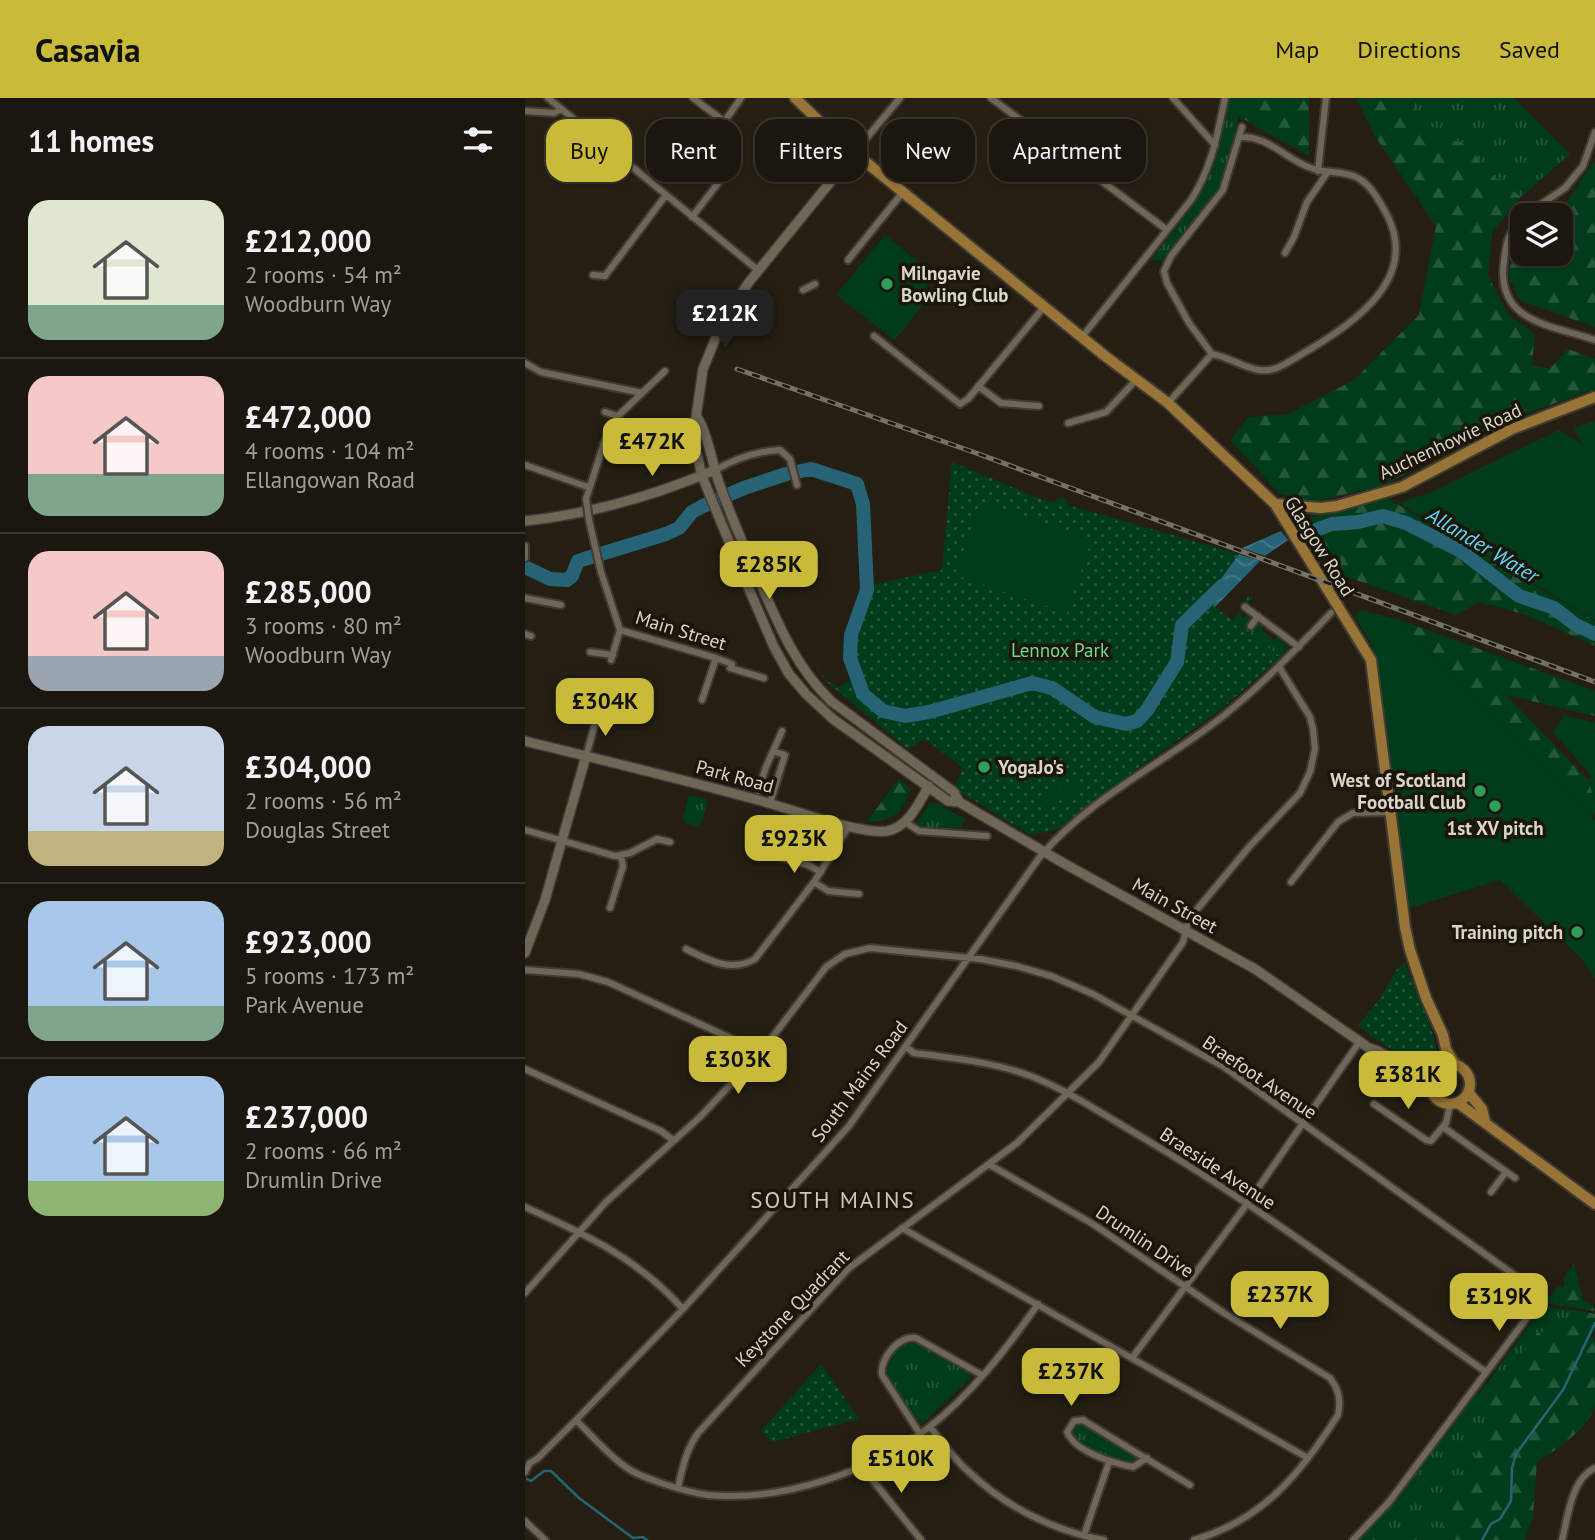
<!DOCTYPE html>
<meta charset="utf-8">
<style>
:root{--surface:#1c170e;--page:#252017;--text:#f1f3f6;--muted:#a09f9e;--line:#3a362e;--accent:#caba39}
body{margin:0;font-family:"PT Sans",sans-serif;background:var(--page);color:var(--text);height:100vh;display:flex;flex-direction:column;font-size:26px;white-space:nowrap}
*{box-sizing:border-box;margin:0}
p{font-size:23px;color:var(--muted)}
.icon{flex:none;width:38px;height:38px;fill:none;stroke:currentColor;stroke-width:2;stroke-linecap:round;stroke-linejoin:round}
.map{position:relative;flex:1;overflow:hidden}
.panel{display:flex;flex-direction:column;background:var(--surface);width:525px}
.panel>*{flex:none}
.hud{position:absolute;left:21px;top:21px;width:665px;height:63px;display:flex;gap:14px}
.controls{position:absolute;left:985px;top:105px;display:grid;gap:14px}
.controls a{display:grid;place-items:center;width:63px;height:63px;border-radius:14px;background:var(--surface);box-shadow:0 2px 5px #0004,0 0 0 2px var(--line);font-size:35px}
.price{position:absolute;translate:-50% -60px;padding:0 16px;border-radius:14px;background:var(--accent);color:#111;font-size:23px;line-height:46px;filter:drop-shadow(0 2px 4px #0008)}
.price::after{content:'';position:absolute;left:50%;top:42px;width:21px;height:16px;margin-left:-10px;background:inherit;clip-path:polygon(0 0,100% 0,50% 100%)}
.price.selected{background:#222;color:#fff}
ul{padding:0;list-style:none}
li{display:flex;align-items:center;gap:21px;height:175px;padding:0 28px}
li+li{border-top:2px solid var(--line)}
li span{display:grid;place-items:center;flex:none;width:196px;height:140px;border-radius:21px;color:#555}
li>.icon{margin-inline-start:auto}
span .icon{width:84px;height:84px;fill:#fffc;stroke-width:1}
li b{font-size:30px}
h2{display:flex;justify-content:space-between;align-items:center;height:84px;padding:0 28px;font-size:30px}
.chip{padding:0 24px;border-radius:21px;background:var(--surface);box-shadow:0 2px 5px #0004,0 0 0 2px var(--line);font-size:24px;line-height:63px}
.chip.selected{background:var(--accent);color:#111}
header{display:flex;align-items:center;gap:42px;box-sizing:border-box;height:98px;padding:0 35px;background:var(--accent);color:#111}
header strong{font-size:33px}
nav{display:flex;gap:38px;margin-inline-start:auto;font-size:24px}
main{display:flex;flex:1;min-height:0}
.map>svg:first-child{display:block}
.grass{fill:url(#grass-tufts)}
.forest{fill:url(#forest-firs)}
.park{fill:url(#park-dots)}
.pitch{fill:#003c1b}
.water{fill:url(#water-waves)}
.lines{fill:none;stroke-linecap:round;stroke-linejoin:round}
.stream{stroke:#266475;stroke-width:2.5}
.river{stroke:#266475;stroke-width:14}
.street-casing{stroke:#3f3a32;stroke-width:10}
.secondary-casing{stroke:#3f3a32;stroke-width:12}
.primary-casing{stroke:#3f3a32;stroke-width:14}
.street{stroke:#6e6758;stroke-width:6}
.secondary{stroke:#6e6758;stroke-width:9}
.primary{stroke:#997437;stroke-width:10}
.rail-casing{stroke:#767167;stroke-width:5}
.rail{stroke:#1c160a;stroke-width:2.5;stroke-dasharray:8;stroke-linecap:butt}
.street-bridge-casing{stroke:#3f3a32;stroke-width:10;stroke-linecap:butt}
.street-bridge{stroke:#6e6758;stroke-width:6}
.leisure-dot{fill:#2e9e5b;stroke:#1c160a;stroke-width:2.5}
.labels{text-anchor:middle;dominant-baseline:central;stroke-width:7;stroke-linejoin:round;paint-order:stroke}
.poi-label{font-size:19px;font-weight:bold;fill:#d9d5cd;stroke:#1c160a;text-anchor:start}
.street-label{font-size:19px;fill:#d9d5cd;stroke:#1c160a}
.park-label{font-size:19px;fill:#6fdb93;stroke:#1c160a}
.water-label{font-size:21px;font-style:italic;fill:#60d7f7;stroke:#1c160a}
.quarter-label{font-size:23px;letter-spacing:2px;fill:#cec6b6;stroke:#1c160a}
</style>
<header>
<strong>Casavia</strong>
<nav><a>Map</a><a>Directions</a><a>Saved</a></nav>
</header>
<main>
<section class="panel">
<h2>11 homes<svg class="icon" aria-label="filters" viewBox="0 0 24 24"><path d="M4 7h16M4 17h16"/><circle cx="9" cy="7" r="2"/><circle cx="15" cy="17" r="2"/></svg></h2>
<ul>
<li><span style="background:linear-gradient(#dfe7d0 75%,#7fa58c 0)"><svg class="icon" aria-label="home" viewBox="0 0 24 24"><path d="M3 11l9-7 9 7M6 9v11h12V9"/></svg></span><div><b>£212,000</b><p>2 rooms · 54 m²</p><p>Woodburn Way</p></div></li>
<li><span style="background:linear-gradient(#f6c9c9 70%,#7fa58c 0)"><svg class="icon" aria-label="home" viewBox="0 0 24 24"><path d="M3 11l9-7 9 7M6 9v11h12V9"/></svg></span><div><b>£472,000</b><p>4 rooms · 104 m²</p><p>Ellangowan Road</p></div></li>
<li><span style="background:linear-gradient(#f6c9c9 75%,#9aa5b1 0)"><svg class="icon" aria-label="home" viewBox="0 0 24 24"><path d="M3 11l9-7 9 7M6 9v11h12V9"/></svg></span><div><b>£285,000</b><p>3 rooms · 80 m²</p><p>Woodburn Way</p></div></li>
<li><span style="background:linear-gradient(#c9d6e8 75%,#c2b280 0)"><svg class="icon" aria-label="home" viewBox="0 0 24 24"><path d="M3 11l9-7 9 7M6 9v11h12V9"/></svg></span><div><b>£304,000</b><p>2 rooms · 56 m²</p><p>Douglas Street</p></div></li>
<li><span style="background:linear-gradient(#a9c7e8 75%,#7fa58c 0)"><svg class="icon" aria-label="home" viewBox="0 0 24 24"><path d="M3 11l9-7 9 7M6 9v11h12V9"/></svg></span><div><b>£923,000</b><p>5 rooms · 173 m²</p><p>Park Avenue</p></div></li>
<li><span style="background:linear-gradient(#a9c7e8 75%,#8fb573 0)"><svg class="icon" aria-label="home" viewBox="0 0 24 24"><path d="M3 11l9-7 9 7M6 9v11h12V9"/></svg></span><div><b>£237,000</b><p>2 rooms · 66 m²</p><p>Drumlin Drive</p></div></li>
</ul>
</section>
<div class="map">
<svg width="1070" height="1442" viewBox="0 0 1070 1442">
<defs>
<pattern id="grass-tufts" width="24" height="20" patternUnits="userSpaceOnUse" patternTransform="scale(1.75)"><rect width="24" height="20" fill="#003c1b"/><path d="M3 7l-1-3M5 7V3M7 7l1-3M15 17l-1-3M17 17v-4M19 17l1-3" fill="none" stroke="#25573b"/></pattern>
<pattern id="forest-firs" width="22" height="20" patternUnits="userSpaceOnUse" patternTransform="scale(1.75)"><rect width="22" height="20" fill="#003c1b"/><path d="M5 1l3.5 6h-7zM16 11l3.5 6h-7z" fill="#25573b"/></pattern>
<pattern id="park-dots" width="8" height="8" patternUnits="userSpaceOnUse" patternTransform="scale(1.75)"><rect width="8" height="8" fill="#003c1b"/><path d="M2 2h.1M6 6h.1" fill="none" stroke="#25573b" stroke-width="1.8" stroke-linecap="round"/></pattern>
<pattern id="water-waves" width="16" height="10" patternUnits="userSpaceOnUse" patternTransform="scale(1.75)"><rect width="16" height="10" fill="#266475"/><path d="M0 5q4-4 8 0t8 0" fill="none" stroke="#457987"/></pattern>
</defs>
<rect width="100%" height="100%" fill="#251f13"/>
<!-- grass -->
<path class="grass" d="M705 0H718L700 77 689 99 637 163 626 162C648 133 675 104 688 70 697 48 699 23 705 0Z
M881 0H989L1045 56 996 99 959 71 944 45 918 41Z
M723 498 727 500 722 507 720 505 714 517 719 520 722 515 725 520 722 528 727 531 733 526 740 527 736 532 749 542 752 539 763 548 756 559 708 523Z
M164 697 182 701 178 722 173 728 161 725 158 720Z
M405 705H411L440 721 436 730 396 729 392 724Z
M1010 1207 1006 1222 952 1295 954 1296 1008 1223 1014 1208 1059 1214 1055 1225 1012 1235 961 1330 951 1359 919 1422 914 1442H833C898 1375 949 1295 1006 1220Z
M384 1242 444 1273 445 1281 398 1325 391 1323 359 1274C361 1261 372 1248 384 1242Z
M552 1324 559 1326 611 1358V1363C593 1370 564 1349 548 1341L545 1332Z"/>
<!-- forest -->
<path class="forest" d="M718 0H784V58L713 18Z
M831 0H881L918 41 944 45 959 71 996 99 967 134 963 177 983 217 1010 236 1007 267 1025 271 1043 251 1070 261V291L972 326 860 387 788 404 754 395 706 343 723 319 764 316 829 282 894 217 911 128 850 38Z
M1068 64 1070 66V229L996 203 983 178 990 138 997 131 998 156H1036V117H1014L1038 110Z
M862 400 1070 523V548L1002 517 954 504 931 517 805 473 799 438 779 439 769 424Z
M875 522 1070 593V618L981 597 1064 683 1069 703 1063 716Z
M374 681 385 691C379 715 365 725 342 723Z
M1049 1166 1058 1202 1070 1210 1069 1213 1020 1205 1033 1188 1037 1190 1040 1186 1038 1181Z
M1059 1214 1070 1216V1231L1066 1238 1070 1243C1070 1261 1070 1292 1070 1308 1065 1329 1030 1353 1012 1364L1008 1419 1000 1442H914L919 1422 951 1359 961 1330 958 1310 1012 1235 1055 1225Z"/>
<!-- park -->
<path class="park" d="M427 364 520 403 530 404 535 399 541 401 542 405 546 408 714 456 684 497 690 509 756 559 694 613 613 670 531 732 505 737 429 690 438 670 400 641 383 651 302 584 281 556 302 583 314 589 327 582 320 546 346 487 417 472Z
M880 865C887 884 916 945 911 961 910 966 905 970 900 973L894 972 833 928 857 898 872 871Z
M296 1266 334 1321 247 1344 236 1333Z"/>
<!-- pitch -->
<path class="pitch" d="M360 137 410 177 397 194 403 200 370 242 311 197Z
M1070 323V522L874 405 907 394 1034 332 1057 346 1049 330Z
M456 403 567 441 542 515 430 477Z
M835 512 875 522 1063 716 1069 703 1064 683 1067 679 1028 634 1039 617 1070 625V714L1067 720 1070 723V880L1056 860 975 782 884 810 853 569 847 547 830 519Z
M550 682 555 693 519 709 514 698Z"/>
<!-- water -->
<path class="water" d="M756 433 763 442 740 458 717 450Z
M714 456 735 463 690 509 684 497Z"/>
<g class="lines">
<!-- stream -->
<path class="stream" d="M2 1381 6 1383 19 1373H26L54 1400 108 1440 118 1439 122 1442
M957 1442 966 1426 975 1421 986 1403 987 1370 991 1356 1038 1292 1070 1225"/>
<!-- river -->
<path class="river" d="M777 432 788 433 807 426 833 424 858 418 881 425 936 453 994 498 1029 510 1051 527 1070 536
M0 469 25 481 42 482 47 478 53 463 141 436 154 430 167 414 176 409 219 390 261 376 286 371 332 386 338 406 342 492 326 537 325 560 338 596 358 613 380 618 404 614 507 585 527 590 570 619 601 626 612 623 622 612 652 564 657 527 697 488"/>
<defs>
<path id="street" d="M23 0 234 173
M466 0 642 132
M648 0 690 47
M0 13 29 15 36 11
M199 24 216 0
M329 55 375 0
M793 73 801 0
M1000 117 1040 90 1058 68 1070 34
M167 119 197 80 188 61 200 29 196 21 168 0
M998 119C984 131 981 146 979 163 970 225 1027 227 1070 242
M760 155 769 139 782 104 802 75
M323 162 378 94
M68 177 80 178 141 97
M278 192 290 186
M349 238 435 306 443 301 519 209
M557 239 666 102C687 69 692 38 700 0
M687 256 664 225 642 185 639 173 646 158 698 92 717 29
M0 265 16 274 117 295
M453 288 476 305 514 308
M643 305 687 256C714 261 732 283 760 266 811 236 899 189 862 117 855 104 846 87 833 80 819 72 801 76 786 70 760 61 743 37 714 39
M80 314 93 318
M543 325 581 314 611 282
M0 367 63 389
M190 372C210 361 232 353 255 352L265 361 272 387
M61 401 79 345 93 318 140 273
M64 422 76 474 95 532 86 562
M0 448V460
M0 500 36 507
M720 509 774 549
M726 528 733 518
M95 532 191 560 207 566 205 570 239 580
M0 536 6 538
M65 554 88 557
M177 602 191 560
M61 658 73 615
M233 693 241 669 257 633
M245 705 260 657 248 653
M380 724 394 733 462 738
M0 732 90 758 105 755 132 741 145 744
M251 758 283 767 296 774
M289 784 303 793 334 796
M766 784 813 724 828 715 865 714
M85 810 98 768 96 758
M161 851C183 862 206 875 230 861L289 784 324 728
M0 872 54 876 83 884 236 954
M381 949 389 955C429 960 466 964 503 977 543 992 579 1017 615 1038 735 1109 847 1194 961 1274
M0 971 136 1033 148 1042
M849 1006 901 1042 906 1043 921 1025 925 1007
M918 1029 990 1080
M465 1067 568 1126 699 1215 805 1280C814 1292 816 1302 813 1317 776 1375 738 1422 669 1442
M966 1094 981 1074
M0 1109C62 1137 112 1160 158 1211
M377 1130 783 1360
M0 1195 81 1104 176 1018 236 954 301 869 320 856 345 850 455 861 491 868 526 878 568 896 699 969 999 1184C1007 1196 1008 1203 1004 1217L864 1404 828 1442
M607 1260 722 1106 835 943
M51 1322C67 1338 83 1357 102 1370 112 1377 125 1381 136 1385 151 1390 167 1395 183 1397 256 1404 346 1374 403 1330 446 1297 482 1250 513 1206
M405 1329C417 1344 429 1361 444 1374 481 1409 529 1433 579 1442
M395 1336 357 1277C354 1261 374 1237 391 1240L457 1277
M622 1360 608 1369C588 1365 550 1354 542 1334L549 1323 558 1322C593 1344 629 1365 665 1387
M5 1365 13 1360 51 1322 158 1211 324 1028 514 760C564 700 636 667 697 619 736 588 771 551 806 515
M337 1369 396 1442
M0 1374 5 1365
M153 1390C157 1371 161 1352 173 1335L324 1170 492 1045 574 964 658 844 664 821 724 749 775 695 785 674 790 651 788 631 785 619 754 569
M0 1423 20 1442
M559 1437 584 1364
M1037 1442C1043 1419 1046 1381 1070 1370"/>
<path id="secondary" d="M329 55 224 184 197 225 178 271 169 333 171 352 177 378 214 468 249 549 264 576 281 596 308 621 423 703 434 704 540 766 730 871 844 950C857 970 886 983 906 995
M172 319C183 336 187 365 194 385 206 418 220 451 235 484 254 528 271 569 306 603L429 694 434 704
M0 423C66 416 128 398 190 372
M0 643C78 662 156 681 233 702 263 710 334 737 362 733 384 729 394 704 404 688
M0 855 20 802 61 658
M844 950C867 955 881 981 905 978"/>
<path id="primary" d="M270 0 316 44 580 258 643 305 750 406 846 562 880 829 885 852 901 900 918 937 921 951 930 966
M750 406 796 410 812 408 877 389 987 331 1070 299
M905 986a20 20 0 1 1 40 0a20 20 0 1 1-40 0Z
M943 994 957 1011 960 1023
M933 1005 1070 1106"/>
</defs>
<!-- street casing -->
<use href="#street" class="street-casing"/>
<!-- secondary casing -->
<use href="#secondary" class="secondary-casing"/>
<!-- primary casing -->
<use href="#primary" class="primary-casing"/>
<!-- street -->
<use href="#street" class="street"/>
<!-- secondary -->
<use href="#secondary" class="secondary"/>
<!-- primary -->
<use href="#primary" class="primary"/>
<defs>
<path id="rail" d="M212 271 451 355 1070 584"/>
</defs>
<!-- rail casing -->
<use href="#rail" class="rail-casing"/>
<!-- rail -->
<use href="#rail" class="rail"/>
<defs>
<path id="street-bridge" d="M61 401 64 422"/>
</defs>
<!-- street-bridge casing -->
<use href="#street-bridge" class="street-bridge-casing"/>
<!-- street-bridge -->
<use href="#street-bridge" class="street-bridge"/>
</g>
<!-- markers -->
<g class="leisure-dot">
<circle cx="362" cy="186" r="7"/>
<circle cx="459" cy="669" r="7"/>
<circle cx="955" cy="693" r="7"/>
<circle cx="970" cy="708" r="7"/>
<circle cx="1052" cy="834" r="7"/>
</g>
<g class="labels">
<!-- poi labels -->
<g class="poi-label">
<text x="376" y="175">Milngavie<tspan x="376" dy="22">Bowling Club</tspan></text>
<text x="473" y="669">YogaJo's</text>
<text x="941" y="682" text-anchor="end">West of Scotland<tspan x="941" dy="22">Football Club</tspan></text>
<text x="970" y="730" text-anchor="middle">1st XV pitch</text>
<text x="1038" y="834" text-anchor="end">Training pitch</text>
</g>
<!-- street labels -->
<g class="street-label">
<text transform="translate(925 343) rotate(-25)">Auchenhowie Road</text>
<text transform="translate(795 448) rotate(58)">Glasgow Road</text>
<text transform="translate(156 532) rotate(17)">Main Street</text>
<text transform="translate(210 678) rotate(15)">Park Road</text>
<text transform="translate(650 807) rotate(29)">Main Street</text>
<text transform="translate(735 979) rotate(34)">Braefoot Avenue</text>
<text transform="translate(334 983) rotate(-53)">South Mains Road</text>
<text transform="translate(693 1070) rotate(33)">Braeside Avenue</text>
<text transform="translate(620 1143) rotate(34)">Drumlin Drive</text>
<text transform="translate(267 1210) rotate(-46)">Keystone Quadrant</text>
</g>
<!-- park labels -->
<g class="park-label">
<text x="535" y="552">Lennox Park</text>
</g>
<!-- water labels -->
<g class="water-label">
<text transform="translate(958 447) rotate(31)">Allander Water</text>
</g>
<!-- quarter labels -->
<g class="quarter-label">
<text x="308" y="1101">SOUTH MAINS</text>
</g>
</g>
</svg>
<div class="controls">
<a><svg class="icon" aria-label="layers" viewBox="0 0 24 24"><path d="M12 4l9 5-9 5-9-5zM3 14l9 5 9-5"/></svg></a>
</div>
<b class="price selected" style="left:200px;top:252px">£212K</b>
<b class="price" style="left:127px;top:380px">£472K</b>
<b class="price" style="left:244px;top:503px">£285K</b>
<b class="price" style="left:80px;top:640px">£304K</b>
<b class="price" style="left:269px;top:777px">£923K</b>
<b class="price" style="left:213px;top:998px">£303K</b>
<b class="price" style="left:883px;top:1013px">£381K</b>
<b class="price" style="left:755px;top:1233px">£237K</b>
<b class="price" style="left:974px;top:1235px">£319K</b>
<b class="price" style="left:546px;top:1310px">£237K</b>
<b class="price" style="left:376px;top:1397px">£510K</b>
<div class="hud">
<a class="chip selected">Buy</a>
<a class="chip">Rent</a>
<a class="chip">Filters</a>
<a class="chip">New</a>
<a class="chip">Apartment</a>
</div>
</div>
</main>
